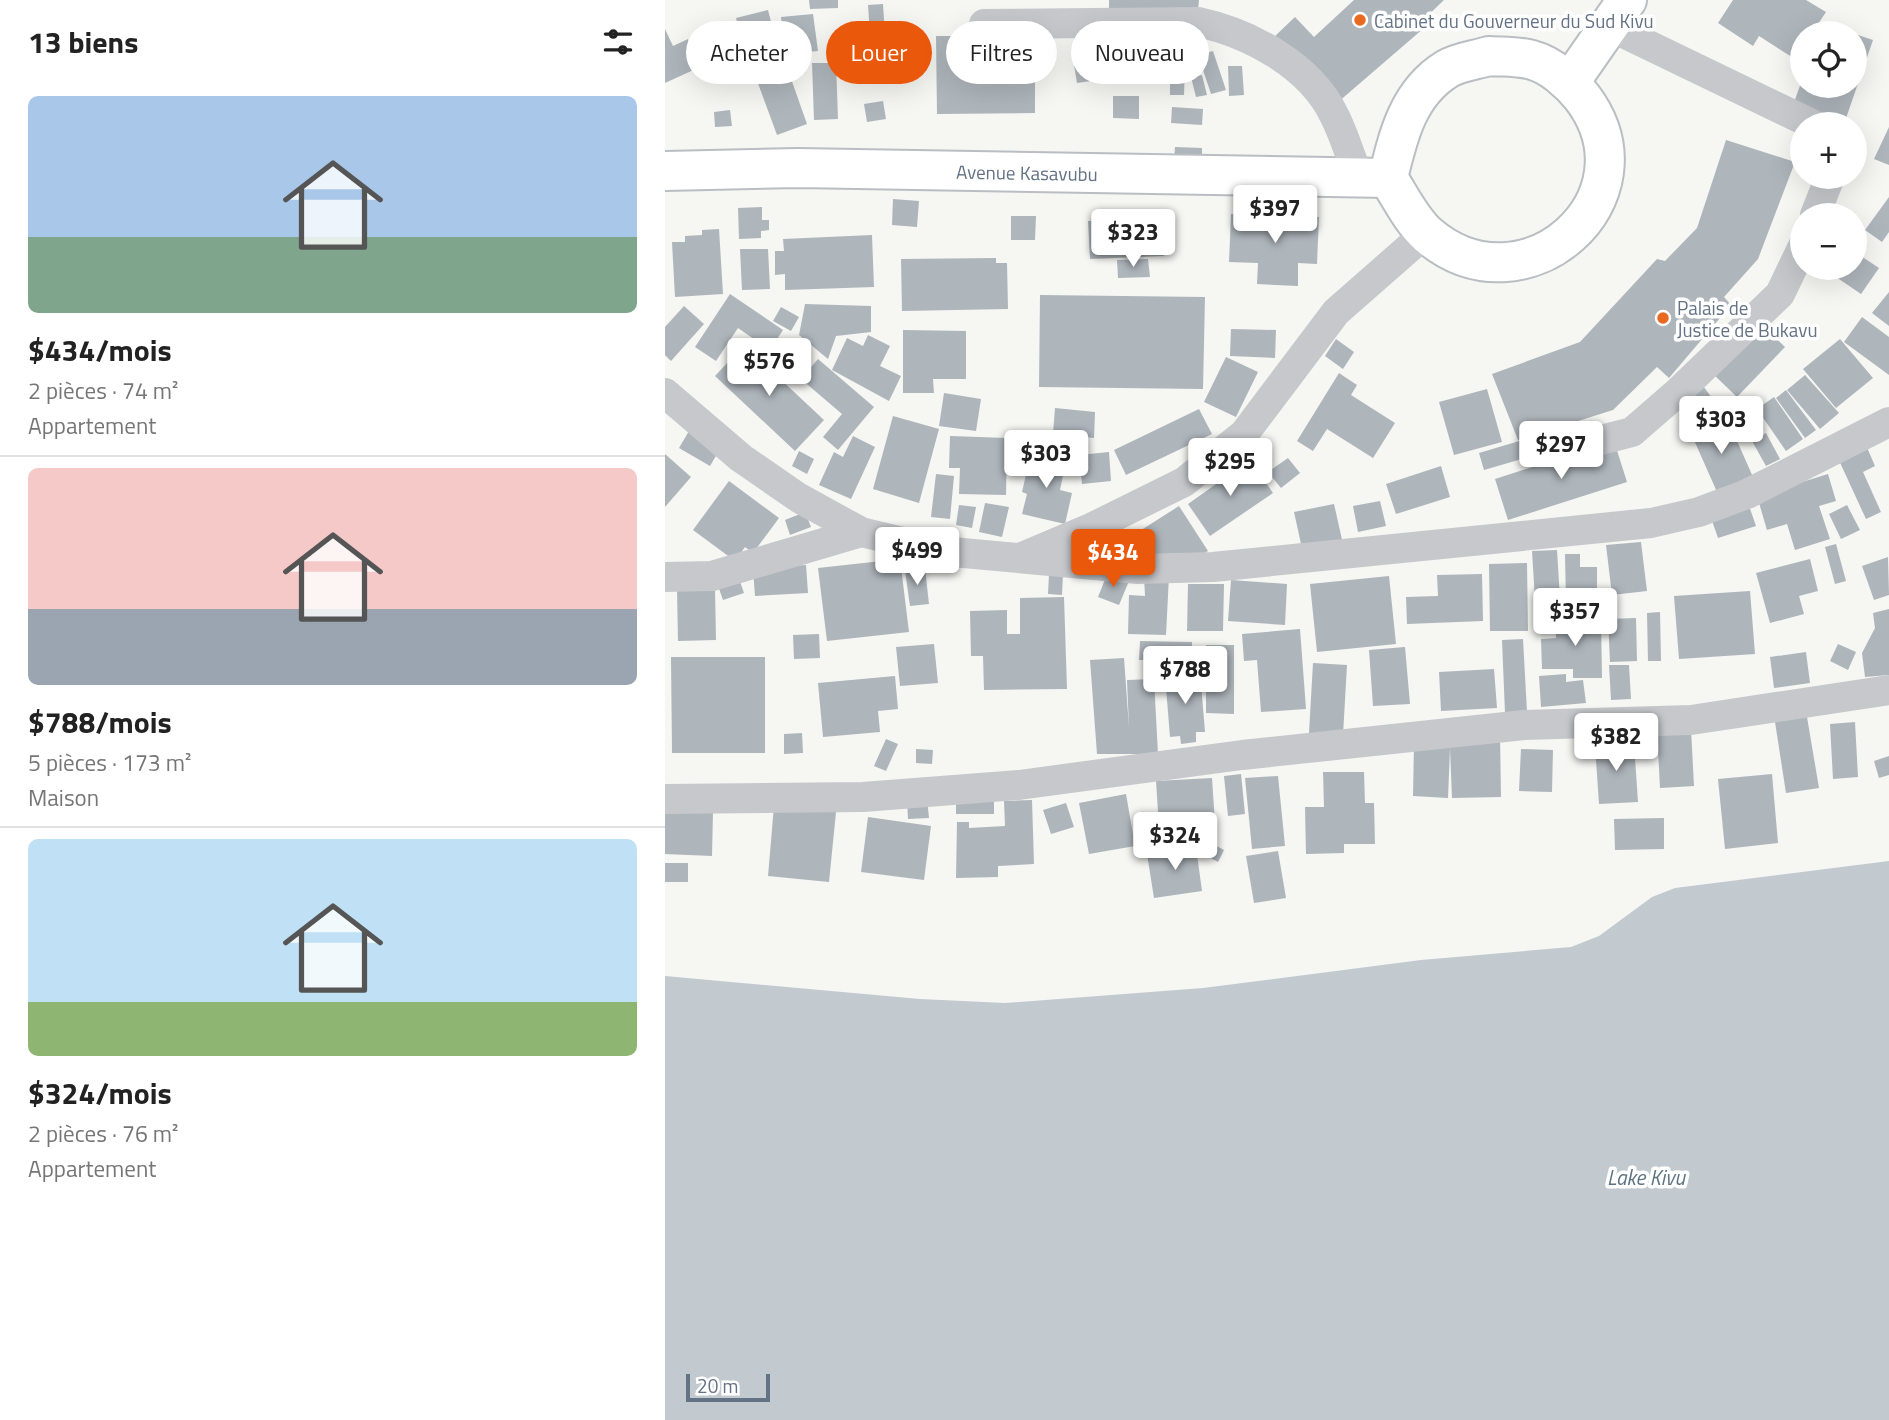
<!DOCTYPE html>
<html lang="fr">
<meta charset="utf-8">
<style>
:root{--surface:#fff;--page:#f2f2f2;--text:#222;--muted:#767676;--line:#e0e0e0;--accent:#ea580c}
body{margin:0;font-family:"Titillium Web",sans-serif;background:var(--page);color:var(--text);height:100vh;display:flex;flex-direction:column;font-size:26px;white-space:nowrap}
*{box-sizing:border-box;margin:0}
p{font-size:23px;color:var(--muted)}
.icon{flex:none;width:38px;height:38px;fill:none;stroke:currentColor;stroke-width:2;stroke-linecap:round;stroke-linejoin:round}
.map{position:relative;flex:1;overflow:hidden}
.details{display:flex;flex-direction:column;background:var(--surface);width:665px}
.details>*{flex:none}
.banner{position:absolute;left:21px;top:21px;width:665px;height:63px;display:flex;gap:14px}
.tools{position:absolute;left:1125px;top:21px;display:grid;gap:14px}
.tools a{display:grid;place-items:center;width:77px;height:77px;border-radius:50%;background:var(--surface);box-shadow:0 7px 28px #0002;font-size:35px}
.scale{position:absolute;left:21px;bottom:18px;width:84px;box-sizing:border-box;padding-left:7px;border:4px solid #647285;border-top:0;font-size:19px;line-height:24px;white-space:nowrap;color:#647285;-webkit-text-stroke:5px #fff;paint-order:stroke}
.price{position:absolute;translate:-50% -60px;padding:0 16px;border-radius:7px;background:#fff;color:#222;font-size:23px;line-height:46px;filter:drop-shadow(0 2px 4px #0008)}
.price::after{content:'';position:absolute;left:50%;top:42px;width:21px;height:16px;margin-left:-10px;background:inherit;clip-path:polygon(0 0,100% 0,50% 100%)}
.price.active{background:var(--accent);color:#fff}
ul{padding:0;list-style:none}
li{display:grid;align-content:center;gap:14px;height:371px;padding:0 28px}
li+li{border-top:2px solid var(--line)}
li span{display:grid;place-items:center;height:217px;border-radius:10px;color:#555}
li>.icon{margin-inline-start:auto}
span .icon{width:126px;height:126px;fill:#fffc;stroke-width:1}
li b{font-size:30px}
h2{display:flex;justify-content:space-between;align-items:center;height:84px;padding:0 28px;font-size:30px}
.chip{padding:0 24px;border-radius:32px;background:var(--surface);box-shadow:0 7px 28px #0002;font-size:24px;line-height:63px}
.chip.active{background:var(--accent);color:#fff}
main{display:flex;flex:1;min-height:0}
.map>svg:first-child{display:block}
.water{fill:#c2cad0}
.building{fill:#aeb5bb}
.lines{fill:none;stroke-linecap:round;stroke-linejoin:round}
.secondary-casing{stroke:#babdc2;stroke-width:42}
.street{stroke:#c6c8cc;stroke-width:30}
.secondary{stroke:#fff;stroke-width:38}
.poi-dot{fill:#e96920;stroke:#fff;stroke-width:2.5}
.labels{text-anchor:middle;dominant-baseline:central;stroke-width:7;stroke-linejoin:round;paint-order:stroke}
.poi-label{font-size:19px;fill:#647285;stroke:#fff;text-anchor:start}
.street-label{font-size:19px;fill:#647285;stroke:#fff}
.water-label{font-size:21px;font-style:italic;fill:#5f7481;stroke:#fff}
</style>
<main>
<section class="details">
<h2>13 biens<svg class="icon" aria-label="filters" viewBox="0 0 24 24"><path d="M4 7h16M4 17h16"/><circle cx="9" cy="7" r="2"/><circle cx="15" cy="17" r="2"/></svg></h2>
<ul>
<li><span style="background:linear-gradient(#a9c7e8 65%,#7fa58c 0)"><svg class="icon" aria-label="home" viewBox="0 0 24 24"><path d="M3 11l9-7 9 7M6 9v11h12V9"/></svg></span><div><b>$434/mois</b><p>2 pièces · 74 m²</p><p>Appartement</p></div></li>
<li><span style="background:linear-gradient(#f6c9c9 65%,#9aa5b1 0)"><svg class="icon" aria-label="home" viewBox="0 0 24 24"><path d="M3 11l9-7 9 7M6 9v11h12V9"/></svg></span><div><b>$788/mois</b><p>5 pièces · 173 m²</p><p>Maison</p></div></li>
<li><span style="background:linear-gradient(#bfe0f5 75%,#8fb573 0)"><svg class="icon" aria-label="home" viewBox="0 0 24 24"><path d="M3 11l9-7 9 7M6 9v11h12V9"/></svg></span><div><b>$324/mois</b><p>2 pièces · 76 m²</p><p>Appartement</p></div></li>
</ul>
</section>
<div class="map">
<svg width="1224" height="1420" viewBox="0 0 1224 1420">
<rect width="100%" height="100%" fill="#f6f6f3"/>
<!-- water -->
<path class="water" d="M1224 861V1420H0V976L255 999 340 1003 538 988 756 960 906 947 934 936 987 897 1010 888Z"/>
<!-- building -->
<path class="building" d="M144 0H173V8L145 9Z
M444 0H534L533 11 444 17Z
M689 0H779L754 24 759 28 672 103 609 37 630 17 649 37Z
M1068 0H1141L1161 12 1147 33H1138V48L1130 59 1094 36 1088 46 1053 23Z
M218 4 220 34 205 35 203 5Z
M103 10 113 49 81 57 71 18Z
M148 14 153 51 120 54 116 17Z
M1157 22 1187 33H1153Z
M0 29 8 46 23 39 35 67 0 83Z
M1190 34 1208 40 1179 124H1164L1126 111 1137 80 1138 86H1190Z
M271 36H298V77L370 76V113L272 114Z
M452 36 455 64 441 66 437 37Z
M49 39 58 53 37 65 29 51Z
M487 47 490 79 475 80 472 48Z
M548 51 561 90 546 94 533 55Z
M118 56 142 124 112 135 87 67Z
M147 63H171L173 119 149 120Z
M424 64 426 81 412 83 409 65Z
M505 64H520L519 95H505Z
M563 66H577L579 95 564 96Z
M537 75 542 95 531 97 526 77Z
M448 96H474V119L448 118Z
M218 101 221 119 202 122 199 104Z
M507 107 538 109 537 125 506 123Z
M65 110 67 126 50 127 49 112Z
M1224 127V165L1209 159Z
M1061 140 1130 162 1093 259 1059 297 1066 305 1004 378 992 367 948 410 853 440 827 374 915 342 992 259 1000 261 1032 228Z
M510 147 537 148V163L509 162Z
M1224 197V232L1217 242 1200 230Z
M228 199 254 201 252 227 227 225Z
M97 207V220H104V230L96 231V238L74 239 73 208Z
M566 214 654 217 652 264 633 263V286L592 284 593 263 564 262Z
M346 216H371L370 240H346Z
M497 218 499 256 425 259 423 221Z
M54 229 58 294 10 297 7 242H20V236L37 235V230Z
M207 235 209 287 120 290V274L110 275V251H119L118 239Z
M75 249H103L105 289 77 290Z
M1190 252 1214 268 1196 294 1171 277 1177 268H1190Z
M331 258V263H342L343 309 237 311 236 259Z
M483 259 485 277 453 278 452 260Z
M1224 292V326L1207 313Z
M65 294 118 330 105 350 73 328 51 361 30 347Z
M375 295 540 297 538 389 374 387Z
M140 304 206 306V332L171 336 163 359 134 335Z
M19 306 39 324 6 361 0 355V327Z
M116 307 134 317 126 331 108 321Z
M1197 317 1224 337V375L1179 342Z
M1094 322 1120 347 1072 397 1046 372Z
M566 329 611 330 610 358 565 356Z
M238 330 301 331V379H268L269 393H238Z
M203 335 225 346 215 366 236 376 224 401 167 370 182 338 198 346Z
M671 339 689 352 678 369 660 356Z
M1175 339 1208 378 1171 408 1138 369Z
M79 345 159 420 130 451 50 376Z
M561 357 593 372 571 417 539 402Z
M153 359 209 407 173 450 158 437 177 414 136 379Z
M674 373 692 385 686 395 730 423 708 458 662 429 648 451 632 441Z
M1140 375 1174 413 1155 429 1122 390Z
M1035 382 1050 402 1037 412 1022 392Z
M822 389 837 442 789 455 774 402Z
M1121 390 1151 430 1140 438 1111 398Z
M279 393 316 399 311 431 274 426Z
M1109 397 1138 439 1121 451 1092 409Z
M390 408 430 412 429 438 388 434Z
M534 409 547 434 461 475 449 450Z
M228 416 274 429 254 503 208 489Z
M1047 421 1052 431 1065 425 1088 477 1052 492 1025 431Z
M24 431 55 449 45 466 14 448Z
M1101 433 1115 459 1101 466 1087 441Z
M188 436 210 447 186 499 154 485 169 452 178 457Z
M285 436 342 438 341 495 294 494 295 468H284Z
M868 437 874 454 819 470 814 453Z
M949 441 962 482 843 520 830 479Z
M1200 443 1210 466 1198 472 1216 512 1201 519 1172 456Z
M134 451 149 459 142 474 127 466Z
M444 452 446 481 417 484 414 455Z
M366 453 401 461 395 490 407 493 400 524 357 514 362 494 357 492Z
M0 454 26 477 0 507Z
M623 458 635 473 616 488 603 472Z
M585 460 608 493 545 536 523 504Z
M776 466 785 497 731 514 721 484Z
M271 474 289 476 285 519 266 517Z
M1163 474 1171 501 1154 506 1165 539 1130 550 1122 524 1102 530 1092 496Z
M64 481 114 518 88 553 80 547 70 561 28 530Z
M1082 500 1091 526 1053 538 1044 512Z
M715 501 721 526 693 532 688 506Z
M320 503 344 507 337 537 314 532Z
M669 504 678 544 638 553 629 512Z
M294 505 311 507 307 528 291 525Z
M1182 505 1195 530 1176 539 1164 514Z
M514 506 543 551 523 563 486 558 470 534Z
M140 512 146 527 125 535 120 520Z
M976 542 982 591 947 595 941 545Z
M1171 544 1181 581 1170 584 1160 547Z
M892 550 895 599 870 600 867 551Z
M900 554H915V567H932V601L901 602Z
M1223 557 1224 595 1209 600 1197 566Z
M235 559 244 632 162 641 153 568Z
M1145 559 1153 591 1134 596 1139 614 1105 623 1091 573Z
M862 563 863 631H825L824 564Z
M141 565 143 593 90 596 88 569Z
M260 568 264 604 245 606 240 571Z
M443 572 464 581 454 605 433 597Z
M384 574H398L397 595 383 594Z
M817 574 818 621 742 624 741 597 773 596 772 575Z
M73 576 79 593 58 600 52 583Z
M479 576H504L501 635 463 634 464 595 480 596Z
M724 576 731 644 652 652 645 584Z
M566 580 622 584 620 625 563 621Z
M523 584H559L558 631H522Z
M50 589 51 640 13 641 12 590Z
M1085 591 1090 654 1014 659 1009 596Z
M399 597 402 689 319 690 318 656H306L305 611 342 610V634H355V598Z
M1224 609V675L1200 677 1197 653 1210 628 1208 613Z
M995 612 996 661H983L982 613Z
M891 618H936L937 678H908V669H877L876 639 891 638Z
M971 618 972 661 945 662 943 619Z
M635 629 641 709 596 712 592 660 579 661 577 634Z
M154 634 155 658 129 659 128 635Z
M858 639 862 712 840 713 837 640Z
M475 641 527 642V660H474Z
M269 644 273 683 235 686 231 647Z
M1173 644 1191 652 1183 670 1165 661Z
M541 645H569V714L541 713Z
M740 647 745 704 708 706 704 650Z
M1141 652 1145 683 1109 688 1105 657Z
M6 657H100V753H7Z
M459 658 464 728 462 680 489 679 493 754H432L425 660Z
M648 663 682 665 678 735 644 733Z
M944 665H964L966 699 946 700Z
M829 669 832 708 776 711 774 672Z
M535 672 540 732H531V742L516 744 515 736 505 737 500 675Z
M901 674V682L918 680 921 703 876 707 874 676Z
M230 676 233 709 213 711 215 732 158 737 153 683Z
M1142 717 1154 788 1121 793 1110 722Z
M1190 722 1193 777 1168 779 1165 724Z
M1026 729 1029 786 995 788 992 730Z
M137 733 138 753 119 754V734Z
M835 736 836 797 787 798 785 748 783 798 748 796 749 743Z
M221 739 233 744 221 771 209 766Z
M969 743 973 802 934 804 930 745Z
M251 749 268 750 267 764 251 763Z
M856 749 888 750 887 792 854 791Z
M1224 756V775L1214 778 1209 761Z
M658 772H699L700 803H709L710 844H679V853L641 854 640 807H659Z
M576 774 580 814 563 816 559 776Z
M1107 774 1113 843 1060 849 1053 779Z
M613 776 620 846 587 849 580 778Z
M547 778 550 823 494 827 491 781Z
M291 794H329V814H291Z
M461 794 470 846 424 854 414 803Z
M262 798 264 818 243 819 242 799Z
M367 800 369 864 333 866V877L291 878 292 822H304V828L340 826 339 801Z
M401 803 409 827 386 834 378 810Z
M109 806 171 812 164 882 103 876Z
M0 810 48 811 47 856 0 854Z
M203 817 266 826 259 880 196 872Z
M999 818V849L950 850 949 819Z
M542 841 559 850 553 862 536 853Z
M531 847 537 891 489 898 482 854Z
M613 851 621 898 589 903 581 856Z
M0 863H23V882H0Z"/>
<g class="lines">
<defs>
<g id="secondary">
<path d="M824 56C838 57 854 56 867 60 886 65 905 82 917 97 994 198 859 317 763 235 746 220 735 196 723 178 733 136 743 93 782 69 793 62 811 60 824 56Z"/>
<path d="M905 82 962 0"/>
<path id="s1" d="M0 171 133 168 723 178"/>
</g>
</defs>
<!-- secondary casing -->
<use href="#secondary" class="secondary-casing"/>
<!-- street -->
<path class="street" d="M319 24 533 22C584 33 645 65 669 115 679 134 685 156 693 176
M944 26 1147 124
M1150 215 1165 177
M0 393 76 458 134 498 196 532 276 551 473 569 548 567 986 523 1034 512 1082 494 1224 422
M912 446 967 432 1013 392 1115 294 1138 246
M357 557 428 527 519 482 579 434 671 312 761 233
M0 577 47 576 196 532
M0 799 198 797 354 785 577 755 859 725 1026 720 1224 690"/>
<!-- secondary -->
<use href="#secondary" class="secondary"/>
</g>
<!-- markers -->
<g class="poi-dot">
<circle cx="695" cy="20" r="7"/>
<circle cx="998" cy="318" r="7"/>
</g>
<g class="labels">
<!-- poi labels -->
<g class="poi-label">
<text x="709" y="20">Cabinet du Gouverneur du Sud Kivu</text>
<text x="1012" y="307">Palais de<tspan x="1012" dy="22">Justice de Bukavu</tspan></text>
</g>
<!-- street labels -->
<g class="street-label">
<text stroke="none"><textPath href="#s1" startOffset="362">Avenue Kasavubu</textPath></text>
</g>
<!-- water labels -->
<g class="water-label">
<text x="981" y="1177">Lake Kivu</text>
</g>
</g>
</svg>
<div class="tools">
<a><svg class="icon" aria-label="locate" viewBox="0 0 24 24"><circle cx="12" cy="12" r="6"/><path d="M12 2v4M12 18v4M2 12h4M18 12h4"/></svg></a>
<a>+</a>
<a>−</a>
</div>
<div class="scale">20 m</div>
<b class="price" style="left:610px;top:245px">$397</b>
<b class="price" style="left:468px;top:269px">$323</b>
<b class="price" style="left:104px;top:398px">$576</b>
<b class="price" style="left:1056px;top:456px">$303</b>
<b class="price" style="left:896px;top:481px">$297</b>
<b class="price" style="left:381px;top:490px">$303</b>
<b class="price" style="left:565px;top:498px">$295</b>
<b class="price" style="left:252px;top:587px">$499</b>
<b class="price active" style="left:448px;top:589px">$434</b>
<b class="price" style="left:910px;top:648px">$357</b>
<b class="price" style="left:520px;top:706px">$788</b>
<b class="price" style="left:951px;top:773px">$382</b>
<b class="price" style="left:510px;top:872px">$324</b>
<div class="banner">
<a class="chip">Acheter</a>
<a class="chip active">Louer</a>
<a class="chip">Filtres</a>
<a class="chip">Nouveau</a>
</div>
</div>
</main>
